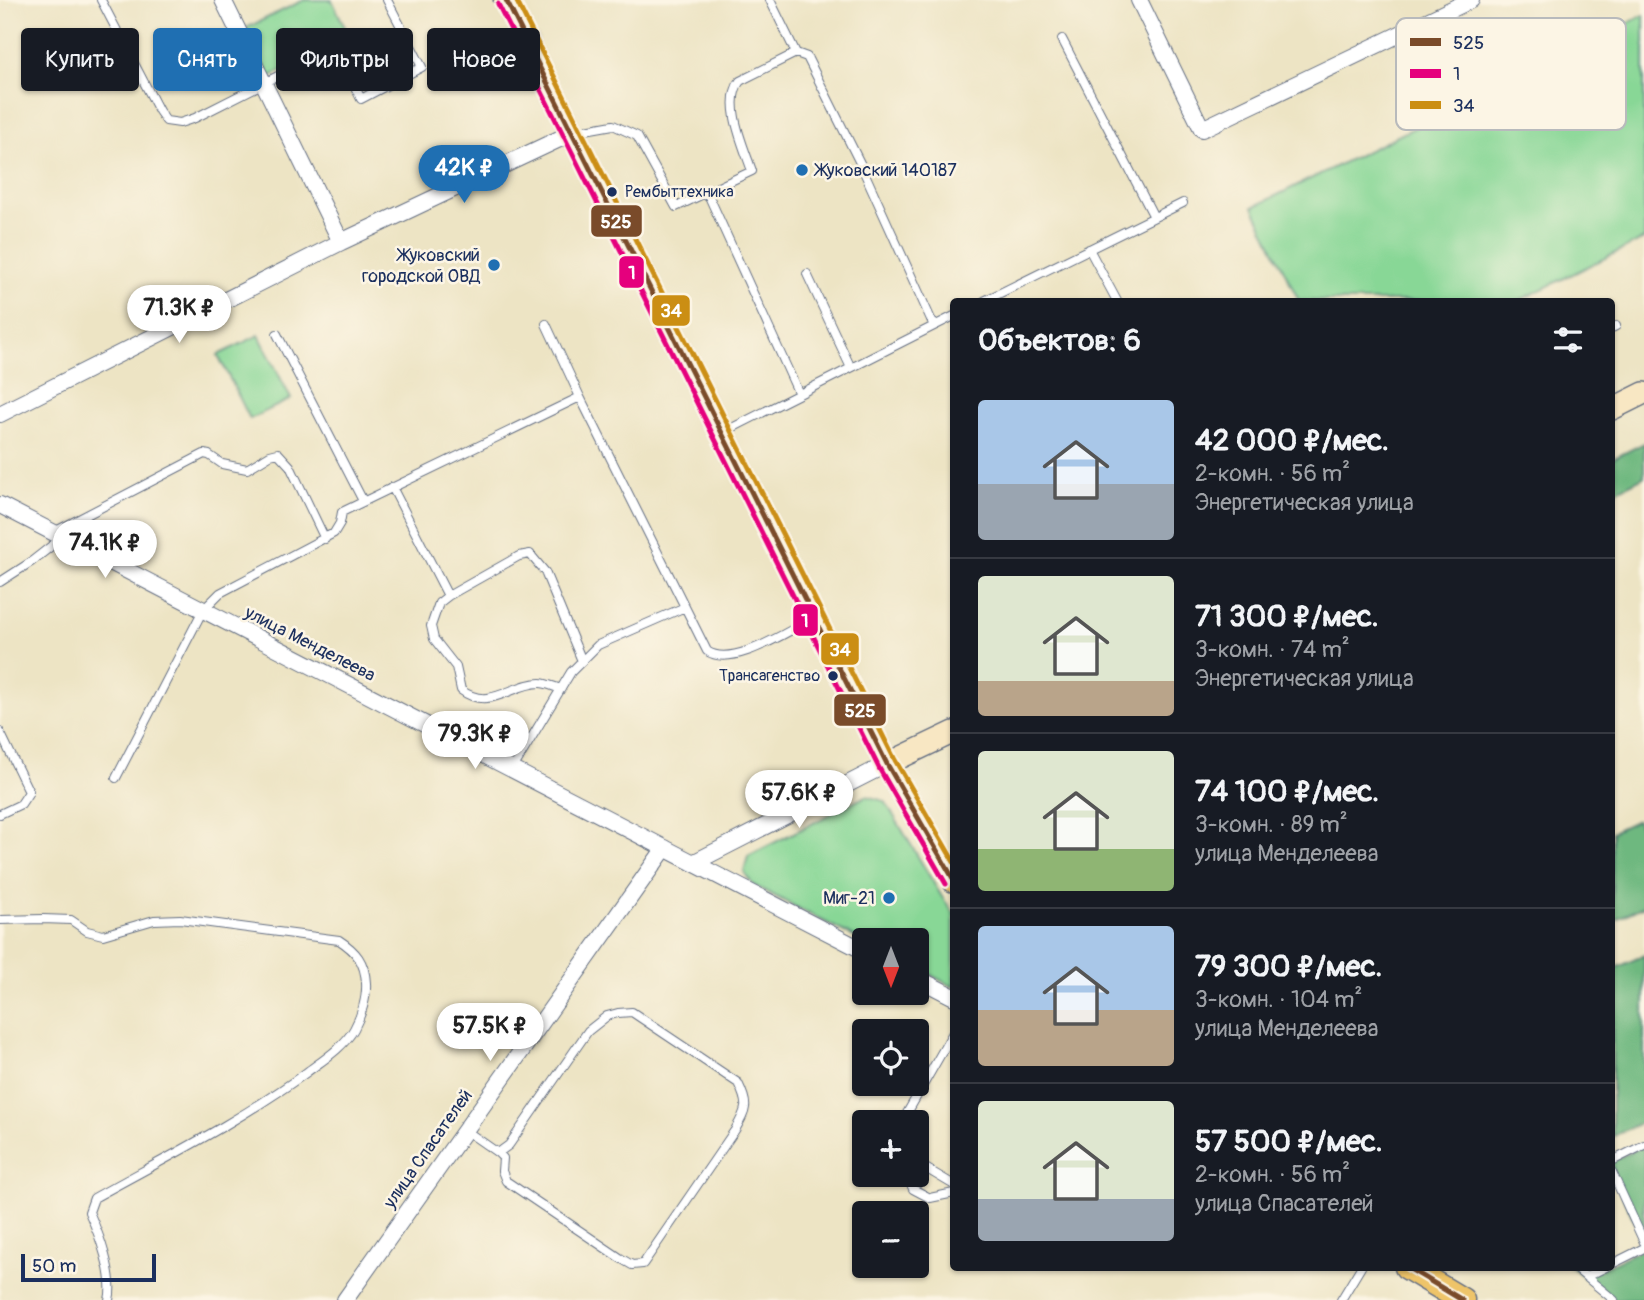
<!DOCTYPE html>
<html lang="ru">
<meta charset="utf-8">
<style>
:root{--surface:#171b24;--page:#20242c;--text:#f1f3f6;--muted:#9ea1a6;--line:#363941;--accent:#1f6fb2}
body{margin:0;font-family:Pangolin,sans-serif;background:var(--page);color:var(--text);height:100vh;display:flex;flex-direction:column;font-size:26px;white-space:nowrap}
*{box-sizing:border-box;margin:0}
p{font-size:23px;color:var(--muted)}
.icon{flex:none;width:38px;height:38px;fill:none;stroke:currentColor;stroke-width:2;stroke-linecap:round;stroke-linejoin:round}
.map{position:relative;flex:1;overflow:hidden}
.sheet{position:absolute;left:950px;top:298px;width:665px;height:973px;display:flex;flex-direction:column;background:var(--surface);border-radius:7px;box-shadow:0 2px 5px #0004}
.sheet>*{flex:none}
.hud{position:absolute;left:21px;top:28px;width:665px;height:63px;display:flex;gap:14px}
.needle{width:46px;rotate:180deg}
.buttons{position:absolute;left:852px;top:928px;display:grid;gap:14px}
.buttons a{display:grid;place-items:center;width:77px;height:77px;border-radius:7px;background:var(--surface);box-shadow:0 2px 5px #0004;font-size:35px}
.scale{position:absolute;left:21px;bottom:18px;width:135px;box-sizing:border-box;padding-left:7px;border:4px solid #1b2f5e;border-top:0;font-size:19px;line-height:24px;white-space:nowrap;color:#1b2f5e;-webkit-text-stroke:5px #fcf5e5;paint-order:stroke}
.price{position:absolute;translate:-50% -60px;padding:0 16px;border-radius:24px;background:#fff;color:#222;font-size:23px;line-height:46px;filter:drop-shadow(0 2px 4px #0008)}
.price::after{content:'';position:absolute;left:50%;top:42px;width:21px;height:16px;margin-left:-10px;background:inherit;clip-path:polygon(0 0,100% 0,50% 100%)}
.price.current{background:var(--accent);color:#fff}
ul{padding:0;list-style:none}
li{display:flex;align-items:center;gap:21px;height:175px;padding:0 28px}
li+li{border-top:2px solid var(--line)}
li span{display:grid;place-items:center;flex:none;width:196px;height:140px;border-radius:7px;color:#555}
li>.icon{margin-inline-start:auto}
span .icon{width:84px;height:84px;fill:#fffc;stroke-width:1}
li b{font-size:30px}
h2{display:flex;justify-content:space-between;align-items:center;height:84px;padding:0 28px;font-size:30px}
.chip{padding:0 24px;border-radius:7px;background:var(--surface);box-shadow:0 2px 5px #0004;font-size:24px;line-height:63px}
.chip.current{background:var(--accent);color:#fff}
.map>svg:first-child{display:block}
.green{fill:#88d796;stroke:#52837a;stroke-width:2}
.forest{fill:#6eb87f;stroke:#44746e;stroke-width:2}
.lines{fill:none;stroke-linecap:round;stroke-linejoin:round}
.service-casing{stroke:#646e82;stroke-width:10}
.minor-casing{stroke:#646e82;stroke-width:18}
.secondary-casing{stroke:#646e82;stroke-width:24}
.primary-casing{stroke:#646e82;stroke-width:27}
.service{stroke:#fff;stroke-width:8}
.minor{stroke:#fff;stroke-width:16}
.secondary{stroke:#f8e7c3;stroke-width:21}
.primary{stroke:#eec469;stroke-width:24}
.bus-1-casing{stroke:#fcf5e5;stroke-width:10}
.bus-2-casing{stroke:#fcf5e5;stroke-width:10}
.bus-3-casing{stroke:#fcf5e5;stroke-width:10}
.bus-1{stroke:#7a4b2a;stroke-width:5}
.bus-2{stroke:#e5007d;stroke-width:5}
.bus-3{stroke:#cb8e13;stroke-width:5}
.poi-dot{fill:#1f6fb2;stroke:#fcf5e5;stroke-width:2.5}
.bus-dot{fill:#1b2f5e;stroke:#fcf5e5;stroke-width:2.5}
.labels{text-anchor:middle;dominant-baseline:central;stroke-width:5;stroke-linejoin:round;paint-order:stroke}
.bus-label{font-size:16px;fill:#1b2f5e;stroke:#fcf5e5;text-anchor:start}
.poi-label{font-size:18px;fill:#1b2f5e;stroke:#fcf5e5;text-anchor:end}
.street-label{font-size:18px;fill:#1b2f5e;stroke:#fcf5e5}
.key{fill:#fcf5e5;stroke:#b8babc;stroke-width:2}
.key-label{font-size:19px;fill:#1b2f5e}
.line-badge{stroke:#fcf5e5;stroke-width:2.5}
.badge-label{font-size:19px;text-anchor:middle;font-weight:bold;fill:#fff}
</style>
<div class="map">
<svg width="1644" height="1300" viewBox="0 0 1644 1300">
<rect width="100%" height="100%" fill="#fcf5e5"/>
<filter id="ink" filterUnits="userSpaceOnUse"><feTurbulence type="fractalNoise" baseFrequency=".0143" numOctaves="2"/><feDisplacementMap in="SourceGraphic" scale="14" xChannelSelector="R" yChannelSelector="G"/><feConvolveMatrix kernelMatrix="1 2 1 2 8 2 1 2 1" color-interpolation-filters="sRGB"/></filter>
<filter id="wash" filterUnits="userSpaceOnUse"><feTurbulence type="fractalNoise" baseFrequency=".00686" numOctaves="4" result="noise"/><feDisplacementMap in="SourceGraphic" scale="28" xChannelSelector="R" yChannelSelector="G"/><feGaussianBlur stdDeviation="1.57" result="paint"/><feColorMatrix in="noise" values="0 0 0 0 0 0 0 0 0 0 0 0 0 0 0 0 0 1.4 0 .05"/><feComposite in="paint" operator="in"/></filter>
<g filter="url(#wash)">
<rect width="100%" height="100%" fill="#ede4c4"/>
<!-- green -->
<path class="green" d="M304 0H332L350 38 269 77 246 28Z
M1644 15V239L1518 301H1299L1253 207Z
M259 335 291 399 250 419 218 355Z
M866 796 885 801 942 897 954 913V987L917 968V940H864V942L753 885 744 872 748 856Z"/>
<!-- forest -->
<path class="forest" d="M1644 443V477L1612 493V459Z
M1637 820 1644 837V906L1612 921V832Z
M1644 955V1121L1612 1137V970Z
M1644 1145V1242L1612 1172V1161Z
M1644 1248V1300H1614L1571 1267H1592L1587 1275Z"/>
</g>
<g filter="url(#ink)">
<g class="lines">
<defs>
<path id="service" d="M101 0 159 111 166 121 180 123 195 118 335 47 361 99 422 67 387 0
M1062 39 1154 217
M574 132 613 125 637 136 676 207 752 171C744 147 723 103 740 81L796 53
M707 192 799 394
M1089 249 1117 301
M807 274 851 368
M984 301 1183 203
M546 324 580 397 707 651C732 669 787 631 812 619
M934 326 954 316
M1612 328 1616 326
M277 334 363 501
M724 432 934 326 860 163 807 57 796 53 770 0
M392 487 448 596
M54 532 204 454 209 455 222 464 247 469 270 455 278 453 290 466 325 539
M0 582 31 562 63 537
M561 689C554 687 546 683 540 683 512 683 490 712 461 690L456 667 434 639 431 626 439 603 448 596 519 556 530 554 545 572 582 661
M0 732 29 792 21 804 0 814
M512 770 571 672 598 645 685 607
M116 778 203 610 220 593 334 533 340 523 342 512 580 397
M0 920 43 919 71 920 87 931 103 935 154 920 180 919 339 940C356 951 365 962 366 983 367 998 361 1016 354 1029 344 1047 323 1060 307 1072 240 1121 166 1158 94 1198L89 1212C99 1234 115 1276 109 1300
M902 1122 954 1031
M465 1130 498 1153 509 1145 588 1031 607 1016 618 1013 632 1012 738 1083C749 1105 747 1109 735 1130L643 1264 632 1265 620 1258 506 1181 502 1171 503 1158 498 1153
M1612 1161 1644 1145
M917 1163 954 1185
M1612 1172 1644 1242
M907 1174 913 1189 930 1198 954 1193
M1612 1264 1644 1248
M1574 1267 1614 1300
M1586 1277 1606 1267
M1341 1300 1361 1267"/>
<path id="minor" d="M223 0 341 242
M1139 0 1202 129 1471 0
M0 414 341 242 572 133
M0 505 864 951
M693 863 887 764
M917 978 954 997
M345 1300 665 848"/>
<path id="secondary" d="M1612 409 1644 393
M887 764 954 732"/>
<path id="primary" d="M506 0 887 764 954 880
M1407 1267 1462 1300"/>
</defs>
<!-- service casing -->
<use href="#service" class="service-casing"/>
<!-- minor casing -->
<use href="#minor" class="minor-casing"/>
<!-- secondary casing -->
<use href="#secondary" class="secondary-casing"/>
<!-- primary casing -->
<use href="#primary" class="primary-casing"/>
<!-- service -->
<use href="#service" class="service"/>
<!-- minor -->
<use href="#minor" class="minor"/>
<!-- secondary -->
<use href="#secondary" class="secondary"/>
<!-- primary -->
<use href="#primary" class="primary"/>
<defs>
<path id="bus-1" d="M506 0 887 764 954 880
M1407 1267 1462 1300"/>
<path id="bus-2" d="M498 4 879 768 946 884"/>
<path id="bus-3" d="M516 0 895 760 954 862"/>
</defs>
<!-- bus-1 casing -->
<use href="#bus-1" class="bus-1-casing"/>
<!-- bus-2 casing -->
<use href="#bus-2" class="bus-2-casing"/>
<!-- bus-3 casing -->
<use href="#bus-3" class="bus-3-casing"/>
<!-- bus-1 -->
<use href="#bus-1" class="bus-1"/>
<!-- bus-2 -->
<use href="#bus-2" class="bus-2"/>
<!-- bus-3 -->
<use href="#bus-3" class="bus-3"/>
</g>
</g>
<!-- markers -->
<g class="poi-dot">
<circle cx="802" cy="170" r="7"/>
<circle cx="494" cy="265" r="7"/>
<circle cx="889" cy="898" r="7"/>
</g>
<g class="bus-dot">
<circle cx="612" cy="192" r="6"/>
<circle cx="833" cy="676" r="6"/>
</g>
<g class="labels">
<!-- bus labels -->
<g class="bus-label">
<text x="625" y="192">Рембыттехника</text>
<text x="820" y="676" text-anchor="end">Трансагенство</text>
</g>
<!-- poi labels -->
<g class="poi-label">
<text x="816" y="170" text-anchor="start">Жуковский 140187</text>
<text x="480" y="255">Жуковский<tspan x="480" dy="21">городской ОВД</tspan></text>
<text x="875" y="898">Миг-21</text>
</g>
<!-- street labels -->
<g class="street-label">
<text transform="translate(310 644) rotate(27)">улица Менделеева</text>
<text transform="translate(428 1149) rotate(-55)">улица Спасателей</text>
</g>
</g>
<!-- legend -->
<rect x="1396" y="18" width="230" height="112" rx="10" class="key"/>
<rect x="1410" y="38" width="31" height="8" fill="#7a4b2a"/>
<rect x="1410" y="69" width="31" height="9" fill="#e5007d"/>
<rect x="1410" y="101" width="31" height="8" fill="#cb8e13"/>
<g class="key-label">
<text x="1453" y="49">525</text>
<text x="1453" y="80">1</text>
<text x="1453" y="112">34</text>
</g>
<g class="line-badge">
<rect x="590" y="204" width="53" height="34" rx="7" fill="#7a4b2a"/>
<rect x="618" y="255" width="27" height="34" rx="7" fill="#e5007d"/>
<rect x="651" y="294" width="40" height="33" rx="7" fill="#cb8e13"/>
<rect x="792" y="603" width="27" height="34" rx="7" fill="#e5007d"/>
<rect x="820" y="632" width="40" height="34" rx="7" fill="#cb8e13"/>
<rect x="833" y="693" width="54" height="34" rx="7" fill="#7a4b2a"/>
</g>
<g class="badge-label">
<text x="616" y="228">525</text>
<text x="632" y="279">1</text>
<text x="671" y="317">34</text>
<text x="805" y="627">1</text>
<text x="840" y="656">34</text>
<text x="860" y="717">525</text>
</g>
</svg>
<div class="buttons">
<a><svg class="needle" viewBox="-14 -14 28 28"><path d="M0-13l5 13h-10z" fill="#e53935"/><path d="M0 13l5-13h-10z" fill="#9ea1a6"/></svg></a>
<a><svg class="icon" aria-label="locate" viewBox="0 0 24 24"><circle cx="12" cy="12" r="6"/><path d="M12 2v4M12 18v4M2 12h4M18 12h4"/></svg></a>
<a>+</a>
<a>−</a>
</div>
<div class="scale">50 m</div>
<b class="price current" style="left:464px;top:205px">42K ₽</b>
<b class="price" style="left:179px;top:345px">71.3K ₽</b>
<b class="price" style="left:105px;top:580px">74.1K ₽</b>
<b class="price" style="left:475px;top:771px">79.3K ₽</b>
<b class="price" style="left:799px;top:830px">57.6K ₽</b>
<b class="price" style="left:490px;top:1063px">57.5K ₽</b>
<div class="hud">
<a class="chip">Купить</a>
<a class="chip current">Снять</a>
<a class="chip">Фильтры</a>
<a class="chip">Новое</a>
</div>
<section class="sheet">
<h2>Объектов: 6<svg class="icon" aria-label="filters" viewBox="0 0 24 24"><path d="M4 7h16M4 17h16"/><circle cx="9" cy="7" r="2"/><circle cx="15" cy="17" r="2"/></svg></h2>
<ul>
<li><span style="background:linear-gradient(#a9c7e8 60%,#9aa5b1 0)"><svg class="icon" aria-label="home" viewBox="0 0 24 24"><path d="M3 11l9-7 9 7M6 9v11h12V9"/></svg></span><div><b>42 000 ₽/мес.</b><p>2-комн. · 56 m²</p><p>Энергетическая улица</p></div></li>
<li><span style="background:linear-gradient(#dfe7d0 75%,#b9a48a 0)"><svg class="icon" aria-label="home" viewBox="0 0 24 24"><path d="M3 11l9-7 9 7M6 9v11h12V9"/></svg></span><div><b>71 300 ₽/мес.</b><p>3-комн. · 74 m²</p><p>Энергетическая улица</p></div></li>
<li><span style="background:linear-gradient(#dfe7d0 70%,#8fb573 0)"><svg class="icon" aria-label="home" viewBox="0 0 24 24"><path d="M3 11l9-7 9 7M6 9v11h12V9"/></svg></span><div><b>74 100 ₽/мес.</b><p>3-комн. · 89 m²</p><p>улица Менделеева</p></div></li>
<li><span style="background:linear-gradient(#a9c7e8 60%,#b9a48a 0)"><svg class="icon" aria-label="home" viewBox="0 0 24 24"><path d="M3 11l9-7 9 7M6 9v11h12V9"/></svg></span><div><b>79 300 ₽/мес.</b><p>3-комн. · 104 m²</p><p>улица Менделеева</p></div></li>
<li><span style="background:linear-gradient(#dfe7d0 70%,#9aa5b1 0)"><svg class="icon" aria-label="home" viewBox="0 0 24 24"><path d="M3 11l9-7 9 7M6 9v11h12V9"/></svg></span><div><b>57 500 ₽/мес.</b><p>2-комн. · 56 m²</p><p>улица Спасателей</p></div></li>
</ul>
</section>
</div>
